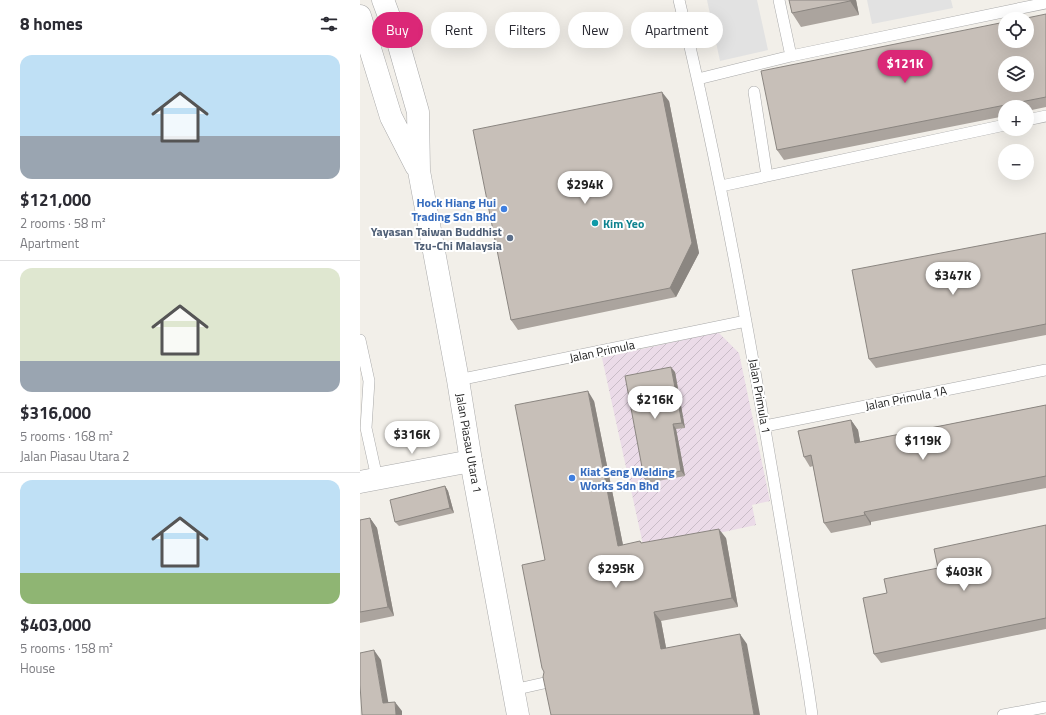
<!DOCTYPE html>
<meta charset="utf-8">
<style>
:root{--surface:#fff;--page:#f2f2f3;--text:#2b2b33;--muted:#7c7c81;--line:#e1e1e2;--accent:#db2777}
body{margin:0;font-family:"Titillium Web",sans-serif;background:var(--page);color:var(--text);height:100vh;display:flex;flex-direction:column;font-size:15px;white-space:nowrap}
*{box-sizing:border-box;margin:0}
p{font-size:13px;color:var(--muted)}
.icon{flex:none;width:22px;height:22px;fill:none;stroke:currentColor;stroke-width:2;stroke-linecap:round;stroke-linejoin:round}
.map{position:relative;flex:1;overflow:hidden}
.drawer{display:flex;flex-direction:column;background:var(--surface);width:360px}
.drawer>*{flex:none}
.hud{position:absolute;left:12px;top:12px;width:380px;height:36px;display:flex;gap:8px}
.buttons{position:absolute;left:638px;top:12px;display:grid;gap:8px}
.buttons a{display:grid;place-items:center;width:36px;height:36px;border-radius:50%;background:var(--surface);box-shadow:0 4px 16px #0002;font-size:20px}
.price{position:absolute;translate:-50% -34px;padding:0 9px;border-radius:14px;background:#fff;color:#222;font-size:13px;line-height:26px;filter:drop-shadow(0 1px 2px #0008)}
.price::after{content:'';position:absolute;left:50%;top:24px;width:12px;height:9px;margin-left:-6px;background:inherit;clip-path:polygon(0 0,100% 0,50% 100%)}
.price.active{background:var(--accent);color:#fff}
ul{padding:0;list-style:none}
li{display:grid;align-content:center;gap:8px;height:212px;padding:0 20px}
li+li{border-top:1px solid var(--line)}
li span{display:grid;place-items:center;height:124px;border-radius:12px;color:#555}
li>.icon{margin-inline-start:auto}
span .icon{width:72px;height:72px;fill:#fffc;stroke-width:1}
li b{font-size:17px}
h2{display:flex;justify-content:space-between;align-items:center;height:48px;padding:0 20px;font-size:17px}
.pill{padding:0 14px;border-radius:18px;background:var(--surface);box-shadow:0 4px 16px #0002;font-size:14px;line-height:36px}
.pill.active{background:var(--accent);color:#fff}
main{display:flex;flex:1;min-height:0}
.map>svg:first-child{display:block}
.industrial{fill:url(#industrial-furrows)}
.parking{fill:#e2e2e2}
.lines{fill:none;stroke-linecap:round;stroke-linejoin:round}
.service-casing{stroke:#a9a9a9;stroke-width:12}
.minor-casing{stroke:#a9a9a9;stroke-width:23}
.tertiary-casing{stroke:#a9a9a9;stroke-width:23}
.service{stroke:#fff;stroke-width:11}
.minor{stroke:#fff;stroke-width:22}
.tertiary{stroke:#fff;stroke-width:22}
.wall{fill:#aba49e}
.shaded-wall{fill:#8b8681}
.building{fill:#c7bfb8;stroke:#8b8681;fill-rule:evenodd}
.shop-dot{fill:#3f7fe0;stroke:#fff;stroke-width:1.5}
.culture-dot{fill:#0f9aa8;stroke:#fff;stroke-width:1.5}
.service-dot{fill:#5c6f8a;stroke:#fff;stroke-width:1.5}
.labels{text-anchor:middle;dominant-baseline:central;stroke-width:4;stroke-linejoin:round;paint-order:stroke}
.shop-label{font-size:12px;font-weight:bold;fill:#366cbe;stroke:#fff;text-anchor:end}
.culture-label{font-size:12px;font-weight:bold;fill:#0d838f;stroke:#fff;text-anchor:start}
.service-label{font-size:12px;font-weight:bold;fill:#4e5e75;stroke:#fff;text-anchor:end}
.street-label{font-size:12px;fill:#222;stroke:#fff}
</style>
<main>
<section class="drawer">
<h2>8 homes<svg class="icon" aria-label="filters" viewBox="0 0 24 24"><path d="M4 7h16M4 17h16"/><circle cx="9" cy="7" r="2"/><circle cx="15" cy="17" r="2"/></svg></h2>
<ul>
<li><span style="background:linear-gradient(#bfe0f5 65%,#9aa5b1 0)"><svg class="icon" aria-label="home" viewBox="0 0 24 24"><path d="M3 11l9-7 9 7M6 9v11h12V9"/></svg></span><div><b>$121,000</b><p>2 rooms · 58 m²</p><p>Apartment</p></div></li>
<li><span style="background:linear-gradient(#dfe7d0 75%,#9aa5b1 0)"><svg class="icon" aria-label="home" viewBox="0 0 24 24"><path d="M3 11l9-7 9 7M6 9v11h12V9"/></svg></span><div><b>$316,000</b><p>5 rooms · 168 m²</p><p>Jalan Piasau Utara 2</p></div></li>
<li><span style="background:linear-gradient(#bfe0f5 75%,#8fb573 0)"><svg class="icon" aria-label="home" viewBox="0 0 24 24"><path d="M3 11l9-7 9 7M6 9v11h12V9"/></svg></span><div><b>$403,000</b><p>5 rooms · 158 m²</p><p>House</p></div></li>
</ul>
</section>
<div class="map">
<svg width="686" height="715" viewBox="0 0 686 715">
<defs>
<pattern id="industrial-furrows" width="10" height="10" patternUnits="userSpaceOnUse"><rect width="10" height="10" fill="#ebdbe8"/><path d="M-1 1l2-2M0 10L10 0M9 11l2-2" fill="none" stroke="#c9bcc7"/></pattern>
</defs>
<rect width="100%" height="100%" fill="#f2efe9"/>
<!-- industrial -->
<path class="industrial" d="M358 332 379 353 410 501 392 505 396 525 284 549 242 358Z"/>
<!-- parking -->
<path class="parking" d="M347 0H397L408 50 360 61Z
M507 0H591L593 8 512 24Z"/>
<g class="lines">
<defs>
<path id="service" d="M319 0C365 191 398 384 430 578 437 624 446 669 452 715
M419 0 431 56
M338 79 431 56 686 3
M394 92 407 176
M667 120 686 116
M361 186 645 125
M0 340 9 381 6 428 17 478
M98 380 386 321
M405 426 686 370
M153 690 184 683
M643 715 686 707"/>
<path id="minor" d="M0 482 111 461"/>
<path id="tertiary" d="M23 0 36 35 58 112 59 171 98 380 111 461 158 715
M0 16 31 117 56 166"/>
</defs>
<!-- service casing -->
<use href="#service" class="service-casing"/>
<!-- minor casing -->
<use href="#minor" class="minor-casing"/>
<!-- tertiary casing -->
<use href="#tertiary" class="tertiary-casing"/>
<!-- service -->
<use href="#service" class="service"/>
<!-- minor -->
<use href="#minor" class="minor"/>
<!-- tertiary -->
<use href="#tertiary" class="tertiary"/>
</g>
<!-- wall -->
<path class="wall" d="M429 0H496L499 15 441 27 432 13Z
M686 14V107L667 111V107H645V116L424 160 417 150Z
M309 101 339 253 316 297 158 330 151 320Z
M686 233V335L516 368 509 359Z
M315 372 325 428 316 429 325 476 287 483 284 478Z
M234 401 263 545 281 543 366 538 378 607 301 621 306 648 387 644 184 672Z
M686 405V488L511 522V525L471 533 464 523 453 466 450 467 444 457 491 420 498 430 500 442Z
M85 486 88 491 94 513 39 526 35 522Z
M10 518 17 528 34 616 0 623V520Z
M686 525V629L521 663 514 654 527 593 578 568Z"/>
<!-- shaded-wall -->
<path class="shaded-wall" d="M490 0H496L499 15 490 1Z
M302 92 309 101 339 253 316 297 310 288Z
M311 367 315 372 325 428 322 423Z
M228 391 234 401 265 555 258 546Z
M491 420 498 430 502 453 495 443Z
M313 424 316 429 325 476 321 471Z
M85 486 88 491 94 513 90 508Z
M504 512 511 522V525L505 515Z
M10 518 17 528 34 616 28 607Z
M359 529 366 538 378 607 372 598Z
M294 612 301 621 308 658 301 649Z
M380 634 387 644 400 715H394Z
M14 650 21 660 30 712 23 703Z
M35 702 42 711V715H36Z"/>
<!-- building -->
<path class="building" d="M429 0H490V1L432 13Z
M686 14V97L417 150 401 71 645 22V41H667V19H662ZM645 63H667V85H645Z
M302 92 332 243 310 288 151 320 113 130Z
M686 233V324L509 359 492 270Z
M311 367 322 423 313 424 321 471 284 478 265 376Z
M228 391 258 546 280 541 281 543 359 529 372 598 294 612 301 649 380 634 394 715H191L183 677 184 672 182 668 162 565 185 560 155 405Z
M686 405V476L504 512 505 515 464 523 451 455 444 457 438 431 491 420 495 443Z
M85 486 90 508 35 522 30 500Z
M10 518 28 607 0 612V520Z
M686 525V618L514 654 503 598 527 593 524 579 578 568 574 549Z
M14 650 23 703 35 702 36 715H2L0 685V653Z"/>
<!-- markers -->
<g class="shop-dot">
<circle cx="144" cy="209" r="4"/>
<circle cx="212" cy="478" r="4"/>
</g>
<circle class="culture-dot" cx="235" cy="223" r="4"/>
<circle class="service-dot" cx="150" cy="238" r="4"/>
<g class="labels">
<!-- shop labels -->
<g class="shop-label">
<text x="136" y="202">Hock Hiang Hui<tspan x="136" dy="14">Trading Sdn Bhd</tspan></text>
<text x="220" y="471" text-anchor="start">Kiat Seng Welding<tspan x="220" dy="14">Works Sdn Bhd</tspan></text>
</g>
<!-- culture labels -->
<g class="culture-label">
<text x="243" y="223">Kim Yeo</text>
</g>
<!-- service labels -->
<g class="service-label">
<text x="142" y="231">Yayasan Taiwan Buddhist<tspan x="142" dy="14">Tzu-Chi Malaysia</tspan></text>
</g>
<!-- street labels -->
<g class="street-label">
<text transform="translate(242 351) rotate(-12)">Jalan Primula</text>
<text transform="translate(400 396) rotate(80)">Jalan Primula 1</text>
<text transform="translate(546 398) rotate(-11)">Jalan Primula 1A</text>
<text transform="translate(109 443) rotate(80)">Jalan Piasau Utara 1</text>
</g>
</g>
</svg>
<div class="buttons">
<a><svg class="icon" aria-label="locate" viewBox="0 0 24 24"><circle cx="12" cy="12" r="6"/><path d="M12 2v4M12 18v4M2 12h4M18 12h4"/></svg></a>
<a><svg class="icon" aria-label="layers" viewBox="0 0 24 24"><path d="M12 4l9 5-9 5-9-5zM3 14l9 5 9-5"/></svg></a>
<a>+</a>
<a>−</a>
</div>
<b class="price active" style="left:545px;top:84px">$121K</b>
<b class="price" style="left:225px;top:205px">$294K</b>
<b class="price" style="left:593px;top:296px">$347K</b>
<b class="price" style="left:295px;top:420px">$216K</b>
<b class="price" style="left:52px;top:455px">$316K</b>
<b class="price" style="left:563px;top:461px">$119K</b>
<b class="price" style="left:256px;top:589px">$295K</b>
<b class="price" style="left:604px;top:592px">$403K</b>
<div class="hud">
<a class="pill active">Buy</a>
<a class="pill">Rent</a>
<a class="pill">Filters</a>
<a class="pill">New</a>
<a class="pill">Apartment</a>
</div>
</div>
</main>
